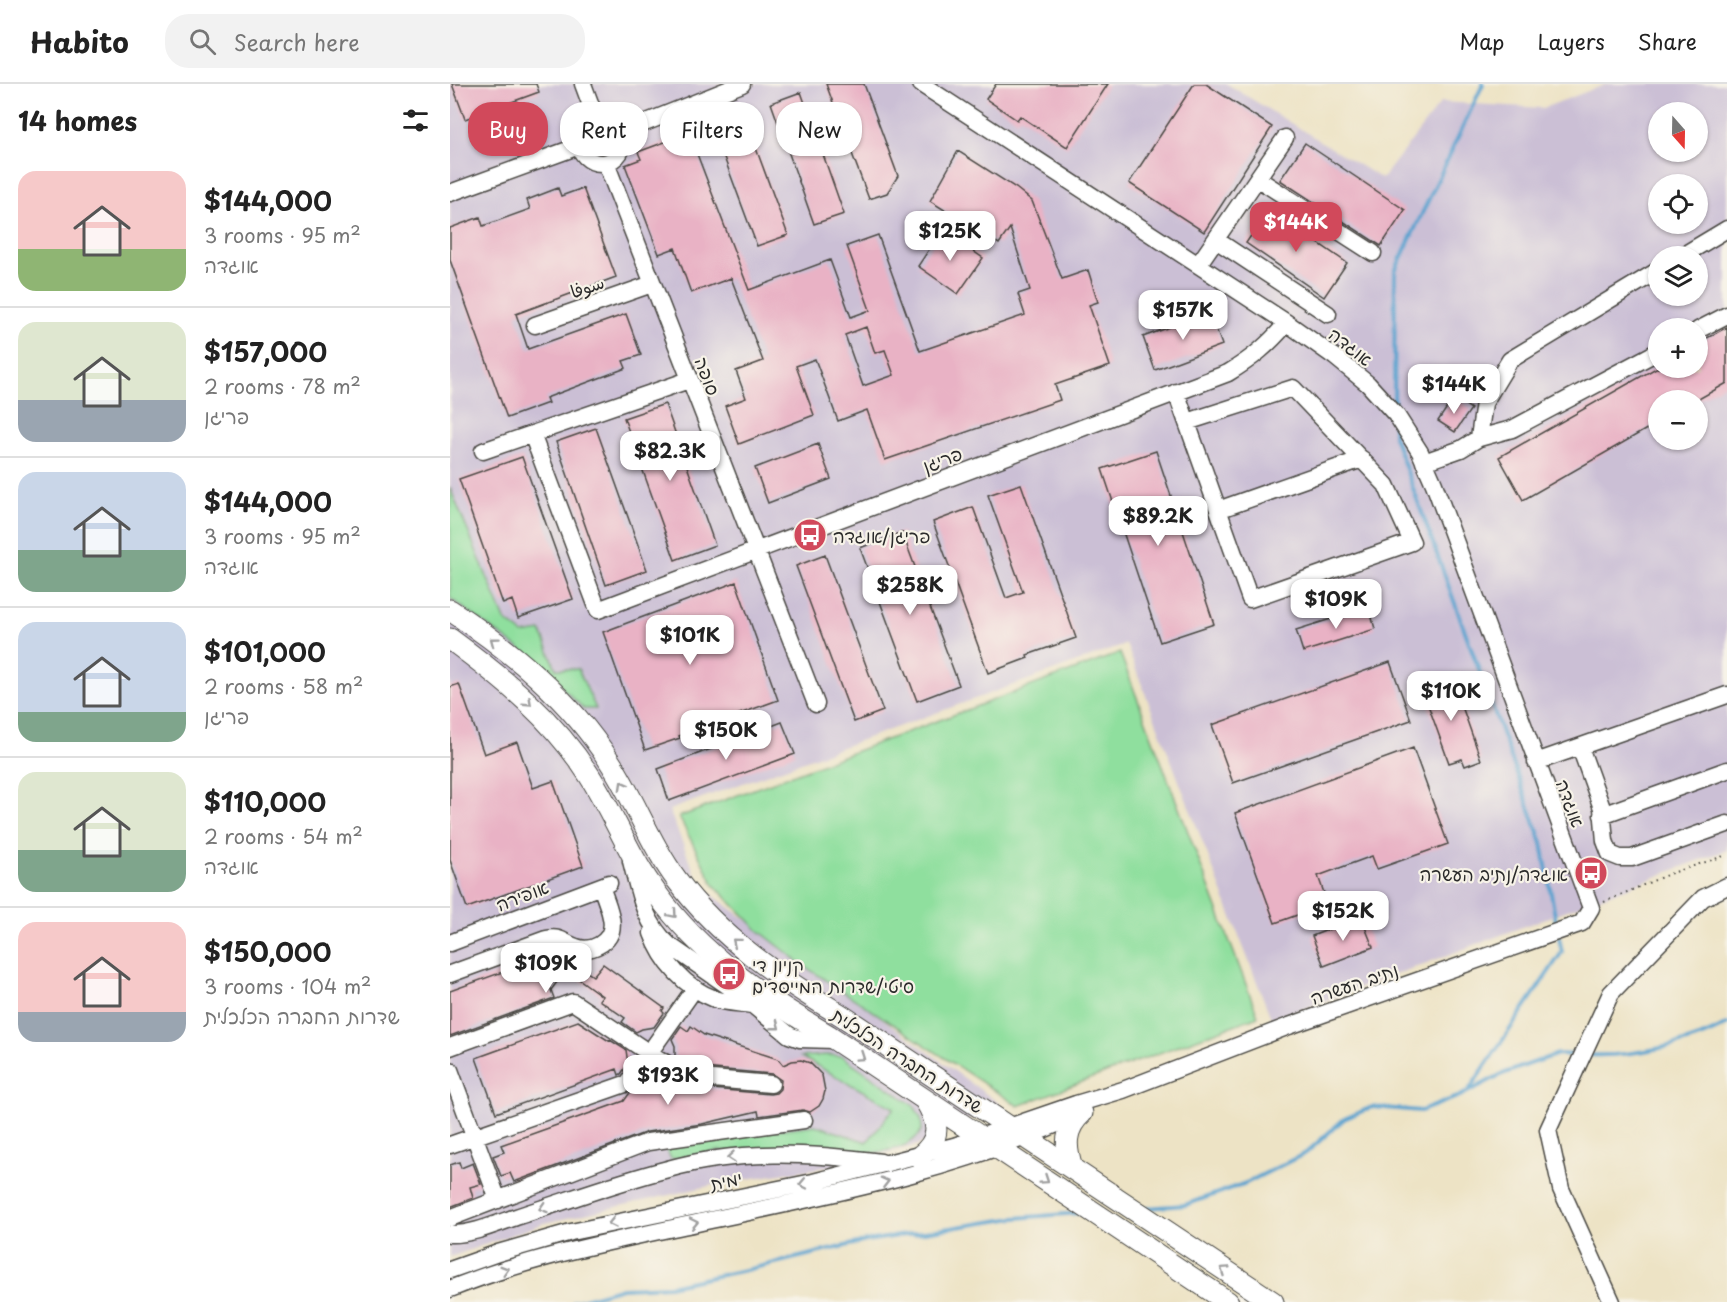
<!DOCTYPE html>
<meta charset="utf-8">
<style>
:root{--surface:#fff;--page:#f2f2f2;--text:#222;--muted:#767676;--line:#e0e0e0;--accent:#d1495b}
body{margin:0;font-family:"Playpen Sans","Playpen Sans Arabic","Playpen Sans Hebrew",sans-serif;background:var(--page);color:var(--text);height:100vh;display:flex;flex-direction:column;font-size:22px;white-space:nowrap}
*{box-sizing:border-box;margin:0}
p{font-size:20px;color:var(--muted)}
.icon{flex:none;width:33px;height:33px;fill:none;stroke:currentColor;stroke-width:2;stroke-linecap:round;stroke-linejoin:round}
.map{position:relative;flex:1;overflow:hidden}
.details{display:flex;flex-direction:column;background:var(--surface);width:450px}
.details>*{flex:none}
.top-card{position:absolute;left:18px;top:18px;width:570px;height:54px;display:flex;gap:12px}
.needle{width:39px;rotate:160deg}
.fabs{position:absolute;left:1198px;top:18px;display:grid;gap:12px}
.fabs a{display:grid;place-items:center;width:60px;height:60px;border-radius:50%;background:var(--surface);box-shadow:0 2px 4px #0004;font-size:30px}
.price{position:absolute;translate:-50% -51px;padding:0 14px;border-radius:12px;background:#fff;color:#222;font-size:20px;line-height:39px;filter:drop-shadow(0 2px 3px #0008)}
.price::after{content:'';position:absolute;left:50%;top:36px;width:18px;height:14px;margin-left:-9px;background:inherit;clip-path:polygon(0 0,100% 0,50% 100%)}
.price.current{background:var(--accent);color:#fff}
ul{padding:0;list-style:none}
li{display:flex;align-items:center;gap:18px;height:150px;padding:0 18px}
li+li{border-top:2px solid var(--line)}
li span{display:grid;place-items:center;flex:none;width:168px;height:120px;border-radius:18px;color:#555}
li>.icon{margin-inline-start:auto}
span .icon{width:72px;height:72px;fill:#fffc;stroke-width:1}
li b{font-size:26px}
h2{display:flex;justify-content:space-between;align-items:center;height:72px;padding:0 18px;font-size:26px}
.tag{padding:0 21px;border-radius:24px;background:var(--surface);box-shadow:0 2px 4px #0004;font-size:21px;line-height:54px}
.tag.current{background:var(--accent);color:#fff}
header{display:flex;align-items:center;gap:36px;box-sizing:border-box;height:84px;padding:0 30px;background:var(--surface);border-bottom:2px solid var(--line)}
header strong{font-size:28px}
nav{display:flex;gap:33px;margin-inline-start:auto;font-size:21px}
.search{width:420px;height:54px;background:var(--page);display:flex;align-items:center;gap:15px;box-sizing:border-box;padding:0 21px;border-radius:24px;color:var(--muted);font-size:22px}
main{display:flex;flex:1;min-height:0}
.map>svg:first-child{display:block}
.industrial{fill:#cbbfd5;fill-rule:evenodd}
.green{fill:#8fdf9e;stroke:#5d8564;stroke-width:1.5}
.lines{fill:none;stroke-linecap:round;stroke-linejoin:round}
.stream{stroke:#58a2cf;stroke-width:4}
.building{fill:#e9b2c5;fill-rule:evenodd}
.minor-casing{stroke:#484742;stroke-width:19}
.major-casing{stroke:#484742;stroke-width:23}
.path{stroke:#484742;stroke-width:2;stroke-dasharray:1.5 4.5;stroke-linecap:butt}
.minor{stroke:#fff;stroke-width:16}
.major{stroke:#fff;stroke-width:21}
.oneway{stroke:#a0a0a0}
.labels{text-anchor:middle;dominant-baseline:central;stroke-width:4.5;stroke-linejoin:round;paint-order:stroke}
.street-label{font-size:18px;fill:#2b2b2b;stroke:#f7f3e8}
.poi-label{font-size:18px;fill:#2b2b2b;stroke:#f7f3e8;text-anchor:start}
</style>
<header>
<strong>Habito</strong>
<div class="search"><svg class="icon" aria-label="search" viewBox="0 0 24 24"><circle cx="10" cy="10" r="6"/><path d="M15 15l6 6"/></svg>Search here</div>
<nav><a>Map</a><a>Layers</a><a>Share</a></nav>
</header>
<main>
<section class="details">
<h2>14 homes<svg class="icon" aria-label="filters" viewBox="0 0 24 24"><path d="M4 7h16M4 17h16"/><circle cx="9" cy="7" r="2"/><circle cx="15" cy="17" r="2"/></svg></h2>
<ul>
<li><span style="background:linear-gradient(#f6c9c9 65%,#8fb573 0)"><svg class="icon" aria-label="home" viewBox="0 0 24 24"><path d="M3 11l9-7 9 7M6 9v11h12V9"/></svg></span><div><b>$144,000</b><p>3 rooms · 95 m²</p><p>אוגדה</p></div></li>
<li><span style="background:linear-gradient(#dfe7d0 65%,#9aa5b1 0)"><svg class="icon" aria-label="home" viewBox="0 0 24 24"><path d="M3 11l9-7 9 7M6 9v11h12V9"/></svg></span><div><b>$157,000</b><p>2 rooms · 78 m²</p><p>פריגן</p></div></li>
<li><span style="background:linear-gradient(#c9d6e8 65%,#7fa58c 0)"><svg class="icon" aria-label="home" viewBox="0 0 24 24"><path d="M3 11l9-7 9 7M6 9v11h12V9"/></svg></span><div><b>$144,000</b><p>3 rooms · 95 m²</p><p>אוגדה</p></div></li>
<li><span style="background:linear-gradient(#c9d6e8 75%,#7fa58c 0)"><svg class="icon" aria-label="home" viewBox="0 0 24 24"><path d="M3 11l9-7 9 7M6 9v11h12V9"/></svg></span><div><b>$101,000</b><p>2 rooms · 58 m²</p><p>פריגן</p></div></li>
<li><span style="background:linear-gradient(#dfe7d0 65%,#7fa58c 0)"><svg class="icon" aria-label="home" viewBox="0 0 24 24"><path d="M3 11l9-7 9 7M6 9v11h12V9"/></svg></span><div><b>$110,000</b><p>2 rooms · 54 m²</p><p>אוגדה</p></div></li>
<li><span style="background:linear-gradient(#f6c9c9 75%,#9aa5b1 0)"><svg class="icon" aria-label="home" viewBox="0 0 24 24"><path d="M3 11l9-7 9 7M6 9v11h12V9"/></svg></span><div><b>$150,000</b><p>3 rooms · 104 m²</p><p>שדרות החברה הכלכלית</p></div></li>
</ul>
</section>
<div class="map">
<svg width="1277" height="1218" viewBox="0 0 1277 1218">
<rect width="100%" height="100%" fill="#f7f3e8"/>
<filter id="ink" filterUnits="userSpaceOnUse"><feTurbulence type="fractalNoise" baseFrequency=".0167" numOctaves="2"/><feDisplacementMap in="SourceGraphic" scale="12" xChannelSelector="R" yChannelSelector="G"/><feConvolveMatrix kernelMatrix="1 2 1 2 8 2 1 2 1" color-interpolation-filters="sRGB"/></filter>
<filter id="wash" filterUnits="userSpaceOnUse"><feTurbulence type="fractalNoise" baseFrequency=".008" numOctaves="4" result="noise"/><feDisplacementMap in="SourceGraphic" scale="24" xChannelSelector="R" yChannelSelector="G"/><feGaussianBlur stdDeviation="1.35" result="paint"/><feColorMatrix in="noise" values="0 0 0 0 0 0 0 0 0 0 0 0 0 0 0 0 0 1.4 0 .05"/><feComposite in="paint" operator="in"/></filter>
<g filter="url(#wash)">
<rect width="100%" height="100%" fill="#ede3c5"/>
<!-- industrial -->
<path class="industrial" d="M0 0H777L932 95 991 18 1093 24 1157 0H1277V766L822 937 676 560 219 726 250 802 550 1020 468 1061 385 1082 277 1098 95 1139 0 1173ZM1209 28H1248V68H1209ZM1209 100H1248V140H1209ZM1209 172H1248V212H1209ZM1209 244H1248V284H1209ZM1209 316H1248V356H1209Z"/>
<!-- green -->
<path class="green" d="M0 404 55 536 73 550 91 547 106 585H128L146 625H134L82 574 0 514Z
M670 569 808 932 568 1022 357 884 308 846 264 801 229 733Z
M375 971 392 972 464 1022 471 1034 472 1046C461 1064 442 1066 422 1069L269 1067 221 1075 214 1060 365 1041 417 1058 444 1024 351 973Z"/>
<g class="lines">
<!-- stream -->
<path class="stream" d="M944 321 945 187 1033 0
M944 341V352L1092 759 1107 843
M1139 971C1179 973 1242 961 1277 940
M1019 1006 1112 868 1109 853
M697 1124 735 1121 796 1099 856 1069 894 1035 922 1023 971 1027 1010 1012 1052 990 1108 970 1128 971
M124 1218 172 1204 219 1202 300 1185 416 1157 565 1134 630 1129"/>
</g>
<g id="blocks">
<!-- building -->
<path class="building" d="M2 0H86L89 8 15 35Z
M376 0H414L448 92 437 109 419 115Z
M546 0H658L617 63 570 32 567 36 536 15Z
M744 0H756L822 43 754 148 679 99Z
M351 8 394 130 364 140 321 19Z
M293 29 338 151 307 162 262 41Z
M239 49 299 206 380 176 401 233 420 226 397 162 428 151 470 267 575 231 568 210 580 206 560 144 549 160 480 117 508 67 566 104 582 117 612 195 638 186 648 218 639 221 660 282 605 301 610 316 435 376 417 326 388 337 365 275 346 282 364 331 289 360 275 322 296 314 286 287 313 277 281 194 241 209 225 164 209 170 175 81 191 75 188 68ZM416 243 425 269 435 266 444 291 413 302 395 251Z
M855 59 955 126 931 162 830 96Z
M108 104 111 112 133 104 166 193 66 230 78 265 176 230 191 271 173 277 176 284 96 314 98 319 57 334 0 176V144L30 133 33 142 80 125 77 116Z
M819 125 897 179 874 213 796 159Z
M492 146 533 174 508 210 468 182Z
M760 228 772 261 705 286 693 253Z
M1277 243V299L1247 316H1209V338L1073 416 1049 373 1206 284H1248V259Z
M1004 313 1021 325 1005 348 988 337Z
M215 320 265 461 225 476 174 334Z
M146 344 197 486 156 501 106 358Z
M368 360 381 395 318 419 305 384Z
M706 367 764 540 710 558 652 385Z
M72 373 123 515 68 534 62 516 53 520 9 395Z
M571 400 626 554 577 571 578 574 538 589 483 438 523 423 556 514 573 508 538 411Z
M452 448 509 601 467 617 410 464Z
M375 471 433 627 404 638 346 482Z
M286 498 328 616 229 652 230 654 195 666 153 548Z
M919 523 925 545 853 568 846 546Z
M940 578 961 636 783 699 762 641Z
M1002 594 1031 676 1015 682 1012 675 999 679 972 604Z
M9 600 34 670 67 658 83 704 103 697 133 782 17 824 0 776V603Z
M332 638 345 670 219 717 208 685Z
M963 664 998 760 927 785 922 772 868 792 878 820 825 839 785 729Z
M911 833 923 863 874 882 862 852Z
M108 868 143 892 153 880 214 924 212 927 214 929 204 943 192 945 186 948 172 938 175 934 149 916 152 912 122 890 110 894 101 906 104 914 0 952V907Z
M128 937 159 957 160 956 176 966 178 980 171 990 169 991 167 985 46 1029 26 974Z
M231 942 238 947 241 942 254 951 328 975 333 981 342 977 351 976 360 979 372 991 375 1007 373 1015 369 1022 360 1028 353 1026 309 1032 308 1027 252 1040 197 1048 64 1098 60 1089 51 1092 43 1072 54 1068 51 1061 174 1017 179 1010 187 1005 195 993 203 994 213 990 238 1003 320 1010 326 1009 330 1005 331 996 322 990 242 983 225 973V962L222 955Z
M9 1078 11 1084 23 1079 31 1100 20 1103 23 1114 0 1123V1081Z"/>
</g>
</g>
<g filter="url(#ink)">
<use href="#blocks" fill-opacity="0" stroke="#484742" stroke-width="1.5"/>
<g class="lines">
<defs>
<path id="minor" d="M133 0 146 35
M129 57a22 22 0 1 1 44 0a22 22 0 1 1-44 0Z
M172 48 292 0
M156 79 366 620
M808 95 923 169
M0 109 129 62
M766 156 878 230
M1232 172 1277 145
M748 181 835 54
M85 241 202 200
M1248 246 1277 231
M726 308 800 515 962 458 936 401 843 304 737 338
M82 350 148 526 778 289C803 274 818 261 837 239
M1029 354 1062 345 1209 267
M33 367 239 296
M974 378 1011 365 1029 354 1034 319 1060 276 1209 186
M768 426 912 375
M1130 663 1152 724 1155 757 1160 770 1170 774H1182L1277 740
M1086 678 1277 611
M1152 731 1277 686
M181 777C189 808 194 839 219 861L288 909 339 951 350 955 384 956
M202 849C212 877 235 904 265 915 276 919 290 919 302 921
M0 859 159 799
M0 890 96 855C112 852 113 859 126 863 134 866 142 865 149 861 173 848 157 822 151 802
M0 963 123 918 199 969 239 993 321 1000
M0 986 48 1116
M0 1061 178 999 245 904
M0 1134 198 1058 354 1036
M0 1150C21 1151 46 1140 66 1133 116 1117 167 1098 218 1085 288 1065 360 1069 431 1078
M0 1186 48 1169 121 1148 363 1098 504 1062 626 1020 673 1006 839 942 1132 839 1141 824 984 400 970 368 947 332 918 300 885 273 837 239 471 0
M0 1205C72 1176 148 1160 223 1144 362 1114 504 1090 633 1028
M1162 1218 1111 1105 1098 1046 1161 909 1253 814 1277 802"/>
<path id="major" d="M0 526C62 567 120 615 160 678 185 716 200 760 227 796 270 854 330 894 391 931L823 1218
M0 555C53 594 103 635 139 691 164 730 179 773 207 810 251 871 314 914 378 951L778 1218
M469 1073C492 1055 489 1039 475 1016
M622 1084C615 1063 614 1045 632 1029"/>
</defs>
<!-- minor casing -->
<use href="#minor" class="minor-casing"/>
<!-- major casing -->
<use href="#major" class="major-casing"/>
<!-- path -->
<path class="path" d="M1154 818 1219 790 1277 771"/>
<!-- minor -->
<use href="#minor" class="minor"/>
<!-- major -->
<use href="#major" class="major"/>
</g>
<!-- one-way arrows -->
<defs><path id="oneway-chevron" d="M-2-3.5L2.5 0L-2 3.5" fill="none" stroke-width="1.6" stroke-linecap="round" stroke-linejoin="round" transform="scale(1.5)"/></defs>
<g class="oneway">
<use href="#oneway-chevron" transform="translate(44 557) rotate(-143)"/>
<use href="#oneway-chevron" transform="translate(78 618) rotate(43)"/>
<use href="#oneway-chevron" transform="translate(173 701) rotate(-119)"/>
<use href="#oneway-chevron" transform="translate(223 830) rotate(49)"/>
<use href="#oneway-chevron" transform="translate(286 858) rotate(-140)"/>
<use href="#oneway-chevron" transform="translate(326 942) rotate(38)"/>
<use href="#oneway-chevron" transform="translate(411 973) rotate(34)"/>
<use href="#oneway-chevron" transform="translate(281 1073) rotate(175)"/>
<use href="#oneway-chevron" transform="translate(595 1096) rotate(34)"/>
<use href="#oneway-chevron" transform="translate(435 1098) rotate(-14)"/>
<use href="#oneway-chevron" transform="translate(353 1100) rotate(168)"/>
<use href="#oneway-chevron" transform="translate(93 1124) rotate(162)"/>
<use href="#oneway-chevron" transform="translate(162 1139) rotate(168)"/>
<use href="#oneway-chevron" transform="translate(244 1139) rotate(-12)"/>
<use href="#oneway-chevron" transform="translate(55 1186) rotate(-17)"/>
<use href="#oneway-chevron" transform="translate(774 1186) rotate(-146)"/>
</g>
</g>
<!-- icons -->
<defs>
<symbol id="bus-disc" viewBox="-11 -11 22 22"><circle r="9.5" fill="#d1495b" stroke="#f7f3e8"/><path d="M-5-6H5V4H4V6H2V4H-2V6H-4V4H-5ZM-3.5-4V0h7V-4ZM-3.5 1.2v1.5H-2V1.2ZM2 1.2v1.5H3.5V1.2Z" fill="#fff"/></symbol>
</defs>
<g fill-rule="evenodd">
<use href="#bus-disc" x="341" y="432" width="38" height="38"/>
<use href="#bus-disc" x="1122" y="770" width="38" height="38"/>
<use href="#bus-disc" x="260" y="871" width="38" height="38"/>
</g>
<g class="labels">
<!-- street labels -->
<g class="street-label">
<text transform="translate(137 202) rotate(-19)">سوفا</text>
<text transform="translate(901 262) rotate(38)">אוגדה</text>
<text transform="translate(258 292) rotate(69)">סופה</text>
<text transform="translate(492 375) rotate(-21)">פריגן</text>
<text transform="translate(1121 719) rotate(70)">אוגדה</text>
<text transform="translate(72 811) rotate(-21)">אופירה</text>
<text transform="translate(904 899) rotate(-19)">נתיב העשרה</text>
<text transform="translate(458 976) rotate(33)">שדרות החברה הכלכלית</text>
<text transform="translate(276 1096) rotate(-12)">ימית</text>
</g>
<!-- poi labels -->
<g class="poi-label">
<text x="383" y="451">פריגן/אוגדה</text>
<text x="1118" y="789" text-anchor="end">אוגדה/נתיב העשרה</text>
<text x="302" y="880">קניון די<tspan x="302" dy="21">סיטי/שדרות המייסדים</tspan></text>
</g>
</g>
</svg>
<div class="fabs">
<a><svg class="needle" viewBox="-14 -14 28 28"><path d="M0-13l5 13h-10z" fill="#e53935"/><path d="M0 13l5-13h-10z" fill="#767676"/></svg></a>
<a><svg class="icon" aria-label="locate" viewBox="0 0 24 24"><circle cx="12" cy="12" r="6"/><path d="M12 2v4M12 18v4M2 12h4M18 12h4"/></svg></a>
<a><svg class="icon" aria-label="layers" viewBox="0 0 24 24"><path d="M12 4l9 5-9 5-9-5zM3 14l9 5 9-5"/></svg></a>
<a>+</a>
<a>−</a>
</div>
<b class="price current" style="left:846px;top:169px">$144K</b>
<b class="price" style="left:500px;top:178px">$125K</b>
<b class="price" style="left:733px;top:257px">$157K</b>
<b class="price" style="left:1004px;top:331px">$144K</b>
<b class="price" style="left:220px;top:398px">$82.3K</b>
<b class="price" style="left:708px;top:463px">$89.2K</b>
<b class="price" style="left:460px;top:532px">$258K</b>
<b class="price" style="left:886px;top:546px">$109K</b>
<b class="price" style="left:240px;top:582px">$101K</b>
<b class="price" style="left:1001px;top:638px">$110K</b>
<b class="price" style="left:276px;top:677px">$150K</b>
<b class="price" style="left:893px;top:858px">$152K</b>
<b class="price" style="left:96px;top:910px">$109K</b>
<b class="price" style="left:218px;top:1022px">$193K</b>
<div class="top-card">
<a class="tag current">Buy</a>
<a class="tag">Rent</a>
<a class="tag">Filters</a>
<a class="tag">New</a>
</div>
</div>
</main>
